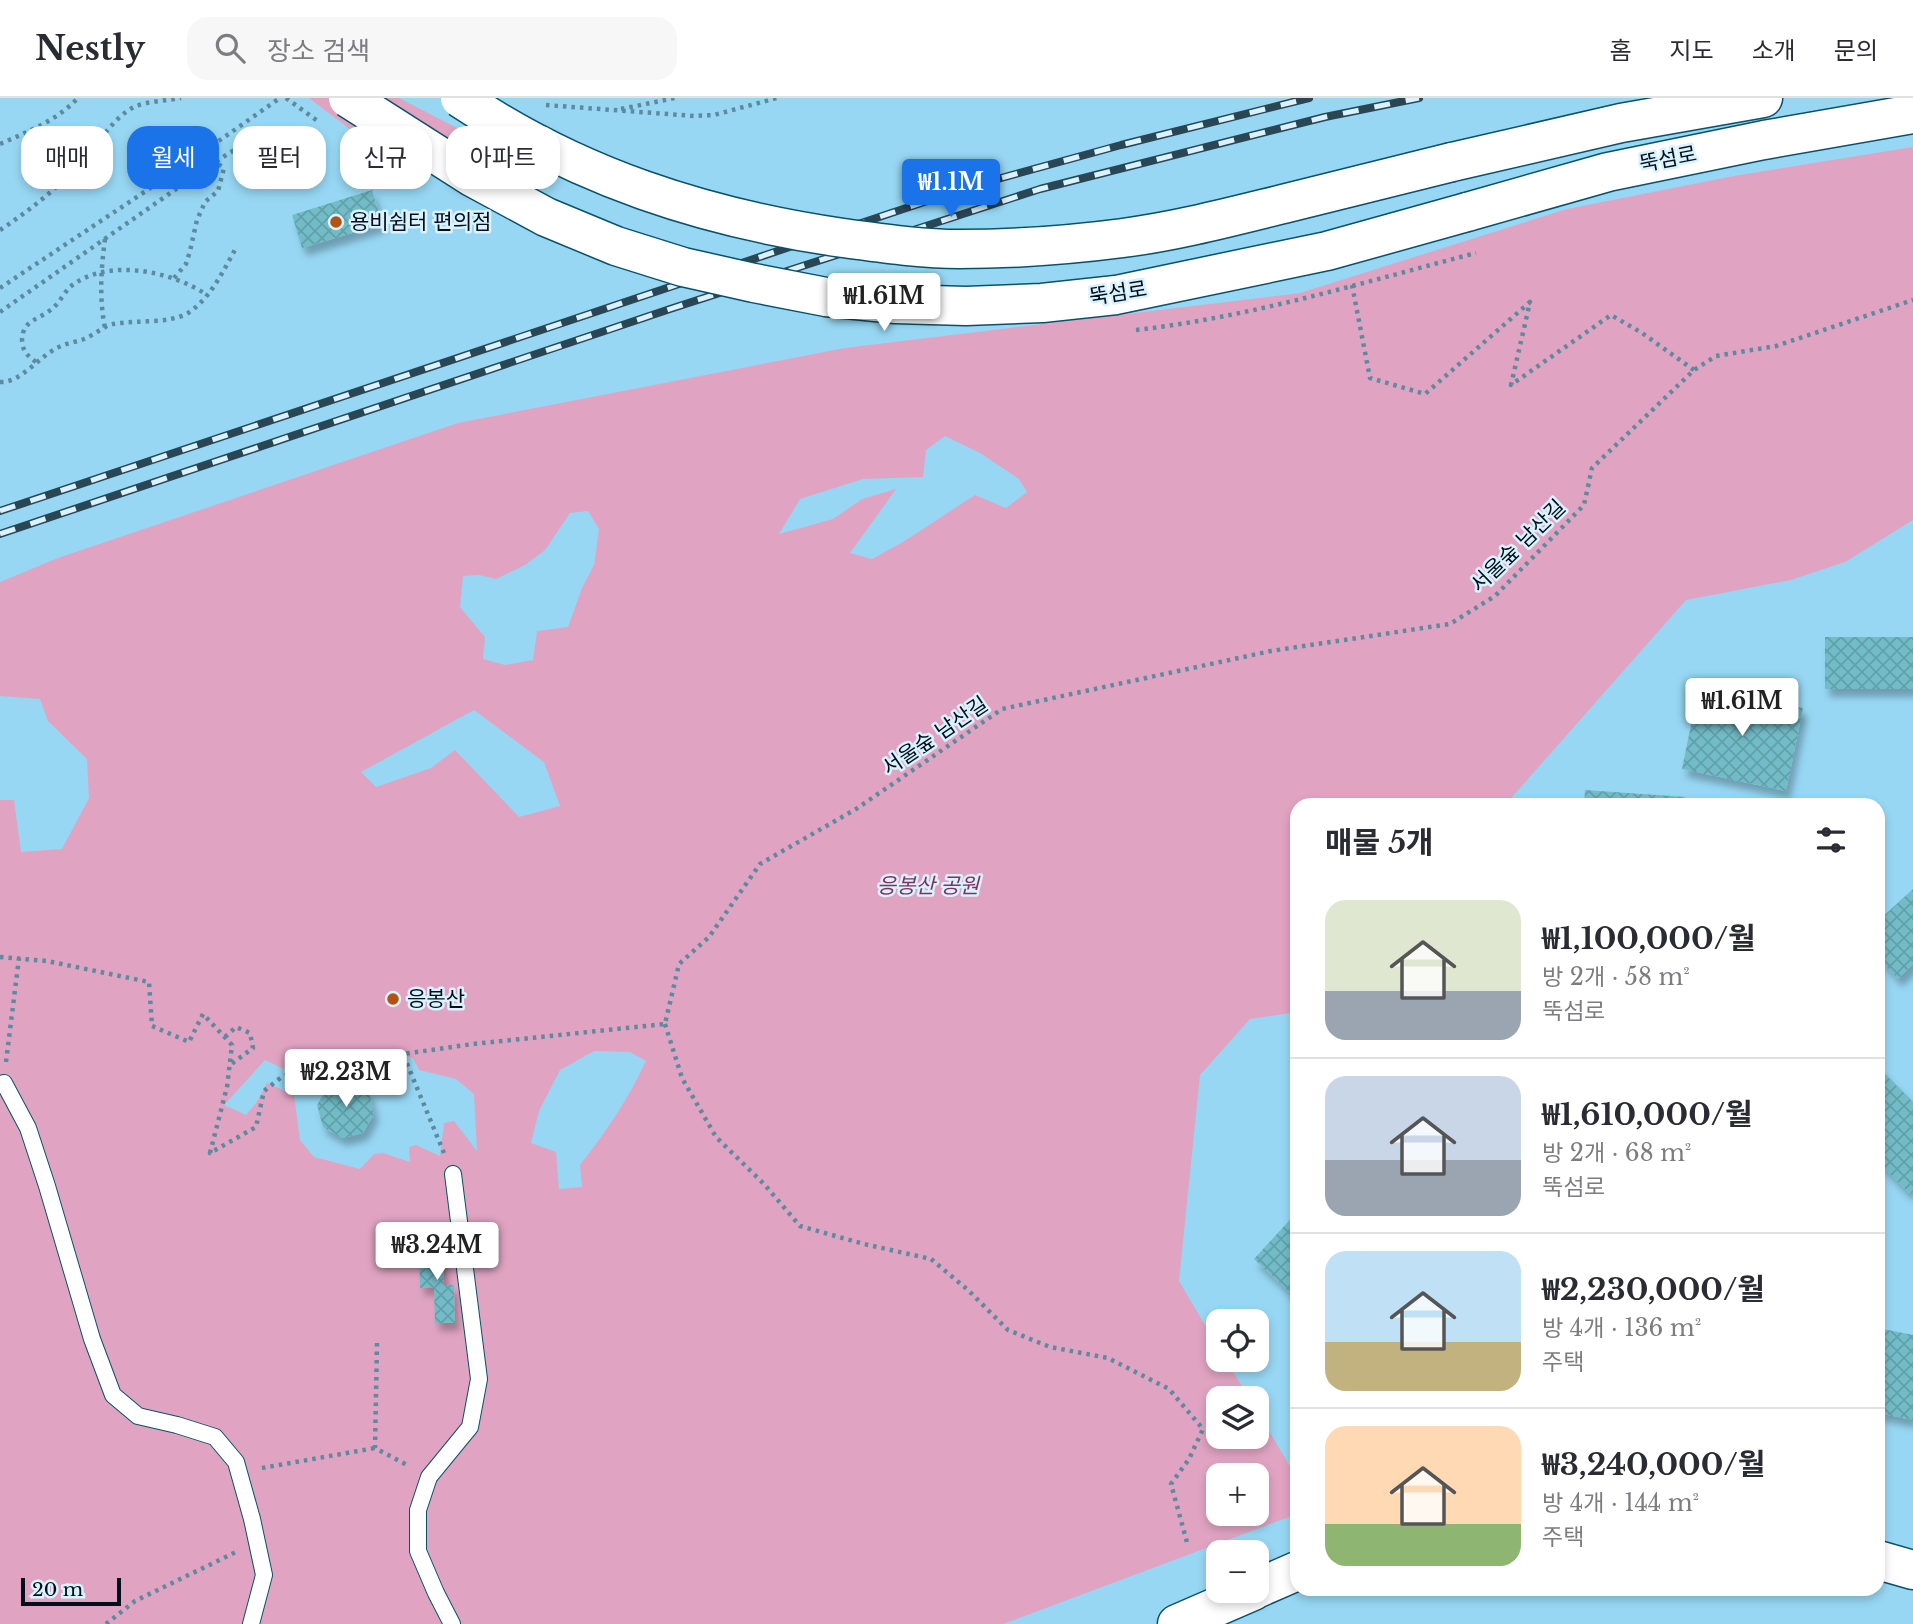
<!DOCTYPE html>
<html lang="ko">
<meta charset="utf-8">
<style>
:root{--surface:#fff;--page:#f7f7f7;--text:#2b2b33;--muted:#7c7c81;--line:#e1e1e2;--accent:#1a73e8}
body{margin:0;font-family:"Libre Baskerville","Noto Sans KR",serif;background:var(--page);color:var(--text);height:100vh;display:flex;flex-direction:column;font-size:26px;white-space:nowrap}
*{box-sizing:border-box;margin:0}
p{font-size:23px;color:var(--muted)}
.icon{flex:none;width:38px;height:38px;fill:none;stroke:currentColor;stroke-width:2;stroke-linecap:round;stroke-linejoin:round}
.map{position:relative;flex:1;overflow:hidden}
.drawer{position:absolute;left:1290px;top:700px;width:595px;height:798px;display:flex;flex-direction:column;background:var(--surface);border-radius:21px;box-shadow:0 4px 10px #0003}
.drawer>*{flex:none}
.banner{position:absolute;left:21px;top:28px;width:665px;height:63px;display:flex;gap:14px}
.controls{position:absolute;left:1206px;top:1211px;display:grid;gap:14px}
.controls a{display:grid;place-items:center;width:63px;height:63px;border-radius:14px;background:var(--surface);box-shadow:0 4px 10px #0003;font-size:35px}
.scale{position:absolute;left:21px;bottom:18px;width:100px;box-sizing:border-box;padding-left:7px;border:4px solid #00101a;border-top:0;font-size:19px;line-height:24px;white-space:nowrap;color:#00101a;-webkit-text-stroke:5px #d9f2fd;paint-order:stroke}
.price{position:absolute;translate:-50% -60px;padding:0 16px;border-radius:7px;background:#fff;color:#222;font-size:23px;line-height:46px;filter:drop-shadow(0 2px 4px #0008)}
.price::after{content:'';position:absolute;left:50%;top:42px;width:21px;height:16px;margin-left:-10px;background:inherit;clip-path:polygon(0 0,100% 0,50% 100%)}
.price.selected{background:var(--accent);color:#fff}
ul{padding:0;list-style:none}
li{display:flex;align-items:center;gap:21px;height:175px;padding:0 35px}
li+li{border-top:2px solid var(--line)}
li span{display:grid;place-items:center;flex:none;width:196px;height:140px;border-radius:21px;color:#555}
li>.icon{margin-inline-start:auto}
span .icon{width:84px;height:84px;fill:#fffc;stroke-width:1}
li b{font-size:30px}
h2{display:flex;justify-content:space-between;align-items:center;height:84px;padding:0 35px;font-size:30px}
.pill{padding:0 24px;border-radius:21px;background:var(--surface);box-shadow:0 4px 10px #0003;font-size:24px;line-height:63px}
.pill.selected{background:var(--accent);color:#fff}
header{display:flex;align-items:center;gap:42px;box-sizing:border-box;height:98px;padding:0 35px;background:var(--surface);border-bottom:2px solid var(--line)}
header strong{font-size:33px}
nav{display:flex;gap:38px;margin-inline-start:auto;font-size:24px}
.search{width:490px;height:63px;background:var(--page);display:flex;align-items:center;gap:18px;box-sizing:border-box;padding:0 24px;border-radius:21px;color:var(--muted);font-size:26px}
.map>svg:first-child{display:block}
.park{fill:#e0a4c2;fill-rule:evenodd}
.building{fill:url(#building-cross-hatch);filter:url(#shadow)}
.lines{fill:none;stroke-linecap:round;stroke-linejoin:round}
.service-casing{stroke:#09516a;stroke-width:18}
.secondary-casing{stroke:#09516a;stroke-width:41}
.path{stroke:#5d8a9f;stroke-width:4.5;stroke-dasharray:3.5 5;stroke-linecap:butt}
.service{stroke:#fff;stroke-width:16}
.secondary{stroke:#fff;stroke-width:38}
.rail-casing{stroke:#294655;stroke-width:8}
.rail{stroke:#d9f2fd;stroke-width:5;stroke-dasharray:16;stroke-linecap:butt}
.secondary-bridge-casing{stroke:#09516a;stroke-width:41;stroke-linecap:butt}
.path-bridge{stroke:#5d8a9f;stroke-width:4.5;stroke-dasharray:3.5 5;stroke-linecap:butt}
.secondary-bridge{stroke:#fff;stroke-width:38}
.poi-dot{fill:#b35211;stroke:#d9f2fd;stroke-width:2.5}
.labels{text-anchor:middle;dominant-baseline:central;stroke-width:5;stroke-linejoin:round;paint-order:stroke}
.street-label{font-size:21px;fill:#00101a;stroke:#d9f2fd}
.poi-label{font-size:21px;fill:#00101a;stroke:#d9f2fd;text-anchor:start}
.park-label{font-size:21px;font-style:italic;fill:#833060;stroke:#d9f2fd}
</style>
<header>
<strong>Nestly</strong>
<div class="search"><svg class="icon" aria-label="search" viewBox="0 0 24 24"><circle cx="10" cy="10" r="6"/><path d="M15 15l6 6"/></svg>장소 검색</div>
<nav><a>홈</a><a>지도</a><a>소개</a><a>문의</a></nav>
</header>
<div class="map">
<svg width="1913" height="1526" viewBox="0 0 1913 1526">
<defs>
<pattern id="building-cross-hatch" width="8" height="8" patternUnits="userSpaceOnUse" patternTransform="scale(1.75)"><rect width="8" height="8" fill="#72bcc7"/><path d="M0 0l8 8M0 8l8-8" fill="none" stroke="#61a1aa"/></pattern>
<filter id="shadow"><feDropShadow dx="4.5" dy="8" stdDeviation="3.5" flood-color="#0004"/></filter>
</defs>
<rect width="100%" height="100%" fill="#97d7f3"/>
<!-- park -->
<path class="park" d="M309 0H399L457 30 429 78 363 41Z
M1913 49V422L1845 464 1791 482 1686 502 1505 707H1297V914L1250 921 1200 977 1179 1183 1218 1249V1262H1226L1249 1300H1218V1339H1256L1257 1313 1297 1380V1416L1003 1526H0V702H14L21 754 62 751 89 700 87 661 48 623 40 601 0 598V484L58 460 458 325 845 250 1300 195 1567 111 1734 78ZM945 338 980 355 1019 381 1027 394 1006 410 975 397 903 444 872 461 850 455 896 391 862 401 833 421 779 436 800 401 863 381 923 379 926 352ZM588 413 599 431 594 467 582 490 568 529 537 533 533 562 505 567 483 561 485 539 460 509 463 478 479 477 496 481 525 467 545 452 570 415ZM474 612 544 664 560 708 519 719 455 652 431 670 376 689 361 674ZM371 952 413 960 419 972 456 981 474 996 477 1053 454 1023 444 1025 440 1058 416 1047 409 1049 410 1064 383 1055 374 1056 360 1071 314 1059 300 1042 294 997 267 985 256 1005 246 1017 224 1007 265 962 290 974ZM594 953 630 954 646 963C628 1001 606 1034 580 1067L582 1089 559 1091 556 1054 531 1045 539 1013 560 972ZM1218 1377H1256V1416H1218Z"/>
<!-- building -->
<path class="building" d="M372 92 382 126 302 150 292 117Z
M1825 539H1913V591H1825Z
M1699 588 1803 610 1786 693 1682 671Z
M1585 692 1685 699 1684 707H1584Z
M1913 791V866L1898 881 1878 859V823Z
M1878 969 1913 1004V1091L1909 1095 1878 1064Z
M350 983 369 994 374 1016 363 1035 342 1040 323 1029 317 1007 328 988Z
M1297 1114V1201L1254 1161Z
M443 1145 444 1187H454L455 1225H435L434 1189 420 1190 419 1146Z
M1878 1230 1913 1237V1322L1878 1315Z"/>
<g class="lines">
<defs>
<path id="service" d="M0 986 4 985 28 1030 47 1088 92 1241 113 1297 138 1318 177 1327 215 1339 236 1364 252 1421 264 1477 251 1526
M452 1526 436 1495 418 1453V1412L429 1379 470 1329 479 1281 453 1076"/>
<path id="secondary" d="M1452 64 1621 25 1763 0
M1467 114 1608 74 1764 42 1913 16
M1878 1462 1913 1472
M1256 1491 1297 1473
M1177 1526 1253 1493"/>
</defs>
<!-- service casing -->
<use href="#service" class="service-casing"/>
<!-- secondary casing -->
<use href="#secondary" class="secondary-casing"/>
<!-- path -->
<path class="path" d="M546 7 694 18 714 17 777 0
M621 11 675 0
M0 46C29 33 56 23 78 0
M0 132C29 113 55 92 79 67 96 50 112 20 134 9 147 3 166 3 181 0
M105 141C101 171 99 200 105 230
M174 180 186 166 190 153 197 122 205 104 218 93 224 70 215 64
M1352 187 1370 280 1425 296 1530 204 1511 287 1611 217 1642 235 1694 272
M0 190 173 75 280 0
M0 214 179 89 229 55 272 32
M36 264C28 258 23 254 22 243 22 221 40 222 53 210 60 204 64 195 70 189 106 159 172 173 207 197
M0 284C21 285 39 258 59 249 67 245 76 244 84 241 94 237 104 228 113 226 134 222 170 226 188 215 211 200 223 173 236 150
M0 859 47 863 149 884 152 928 189 944 203 916 232 947 227 989 210 1055 256 1029 264 993 283 978 311 969 357 961 407 965
M665 926 682 980 716 1039 764 1086 800 1128 864 1146 931 1161 968 1192 1008 1232 1050 1249 1108 1260 1169 1291 1203 1331 1189 1361 1171 1386 1188 1448
M225 939 236 929 250 935 253 950 230 967
M6 964 19 860
M444 1055 403 956 473 946 665 926 679 866 709 839 760 766 856 711 1002 611 1271 553 1450 526 1495 498 1584 407 1592 370 1694 272 1716 258 1776 248 1913 202
M377 1245 375 1350 407 1367
M262 1370 375 1350
M106 1526 135 1503 236 1454"/>
<!-- service -->
<use href="#service" class="service"/>
<!-- secondary -->
<use href="#secondary" class="secondary"/>
<defs>
<path id="rail" d="M0 413 972 88 1121 47 1309 0
M0 436 670 211 1040 91 1325 19 1419 0"/>
</defs>
<!-- rail casing -->
<use href="#rail" class="rail-casing"/>
<!-- rail -->
<use href="#rail" class="rail"/>
<defs>
<path id="secondary-bridge" d="M348 0 472 79 546 119 616 148 683 169 754 185 826 199 896 206 966 208 1042 205 1116 197 1327 153 1467 114
M460 0C577 79 705 120 843 140 881 145 921 151 959 151 1013 151 1069 147 1123 140 1177 133 1230 119 1283 106 1339 92 1396 78 1452 64"/>
</defs>
<!-- secondary-bridge casing -->
<use href="#secondary-bridge" class="secondary-bridge-casing"/>
<!-- path-bridge -->
<path class="path-bridge" d="M286 0 319 24
M1136 232C1251 219 1364 184 1476 155"/>
<!-- secondary-bridge -->
<use href="#secondary-bridge" class="secondary-bridge"/>
</g>
<!-- markers -->
<g class="poi-dot">
<circle cx="336" cy="124" r="7"/>
<circle cx="393" cy="901" r="7"/>
</g>
<g class="labels">
<!-- street labels -->
<g class="street-label">
<text transform="translate(1668 61) rotate(-11)">뚝섬로</text>
<text transform="translate(1118 195) rotate(-9)">뚝섬로</text>
<text transform="translate(1518 448) rotate(-44)">서울숲 남산길</text>
<text transform="translate(935 638) rotate(-34)">서울숲 남산길</text>
</g>
<!-- poi labels -->
<g class="poi-label">
<text x="350" y="124">용비쉼터 편의점</text>
<text x="407" y="901">응봉산</text>
</g>
<!-- park labels -->
<g class="park-label">
<text x="928" y="788">응봉산 공원</text>
</g>
</g>
</svg>
<div class="controls">
<a><svg class="icon" aria-label="locate" viewBox="0 0 24 24"><circle cx="12" cy="12" r="6"/><path d="M12 2v4M12 18v4M2 12h4M18 12h4"/></svg></a>
<a><svg class="icon" aria-label="layers" viewBox="0 0 24 24"><path d="M12 4l9 5-9 5-9-5zM3 14l9 5 9-5"/></svg></a>
<a>+</a>
<a>−</a>
</div>
<div class="scale">20 m</div>
<b class="price selected" style="left:951px;top:121px">₩1.1M</b>
<b class="price" style="left:884px;top:235px">₩1.61M</b>
<b class="price" style="left:1742px;top:640px">₩1.61M</b>
<b class="price" style="left:346px;top:1011px">₩2.23M</b>
<b class="price" style="left:437px;top:1184px">₩3.24M</b>
<div class="banner">
<a class="pill">매매</a>
<a class="pill selected">월세</a>
<a class="pill">필터</a>
<a class="pill">신규</a>
<a class="pill">아파트</a>
</div>
<section class="drawer">
<h2>매물 5개<svg class="icon" aria-label="filters" viewBox="0 0 24 24"><path d="M4 7h16M4 17h16"/><circle cx="9" cy="7" r="2"/><circle cx="15" cy="17" r="2"/></svg></h2>
<ul>
<li><span style="background:linear-gradient(#dfe7d0 65%,#9aa5b1 0)"><svg class="icon" aria-label="home" viewBox="0 0 24 24"><path d="M3 11l9-7 9 7M6 9v11h12V9"/></svg></span><div><b>₩1,100,000/월</b><p>방 2개 · 58 m²</p><p>뚝섬로</p></div></li>
<li><span style="background:linear-gradient(#c9d6e8 60%,#9aa5b1 0)"><svg class="icon" aria-label="home" viewBox="0 0 24 24"><path d="M3 11l9-7 9 7M6 9v11h12V9"/></svg></span><div><b>₩1,610,000/월</b><p>방 2개 · 68 m²</p><p>뚝섬로</p></div></li>
<li><span style="background:linear-gradient(#bfe0f5 65%,#c2b280 0)"><svg class="icon" aria-label="home" viewBox="0 0 24 24"><path d="M3 11l9-7 9 7M6 9v11h12V9"/></svg></span><div><b>₩2,230,000/월</b><p>방 4개 · 136 m²</p><p>주택</p></div></li>
<li><span style="background:linear-gradient(#ffd9b3 70%,#8fb573 0)"><svg class="icon" aria-label="home" viewBox="0 0 24 24"><path d="M3 11l9-7 9 7M6 9v11h12V9"/></svg></span><div><b>₩3,240,000/월</b><p>방 4개 · 144 m²</p><p>주택</p></div></li>
</ul>
</section>
</div>
